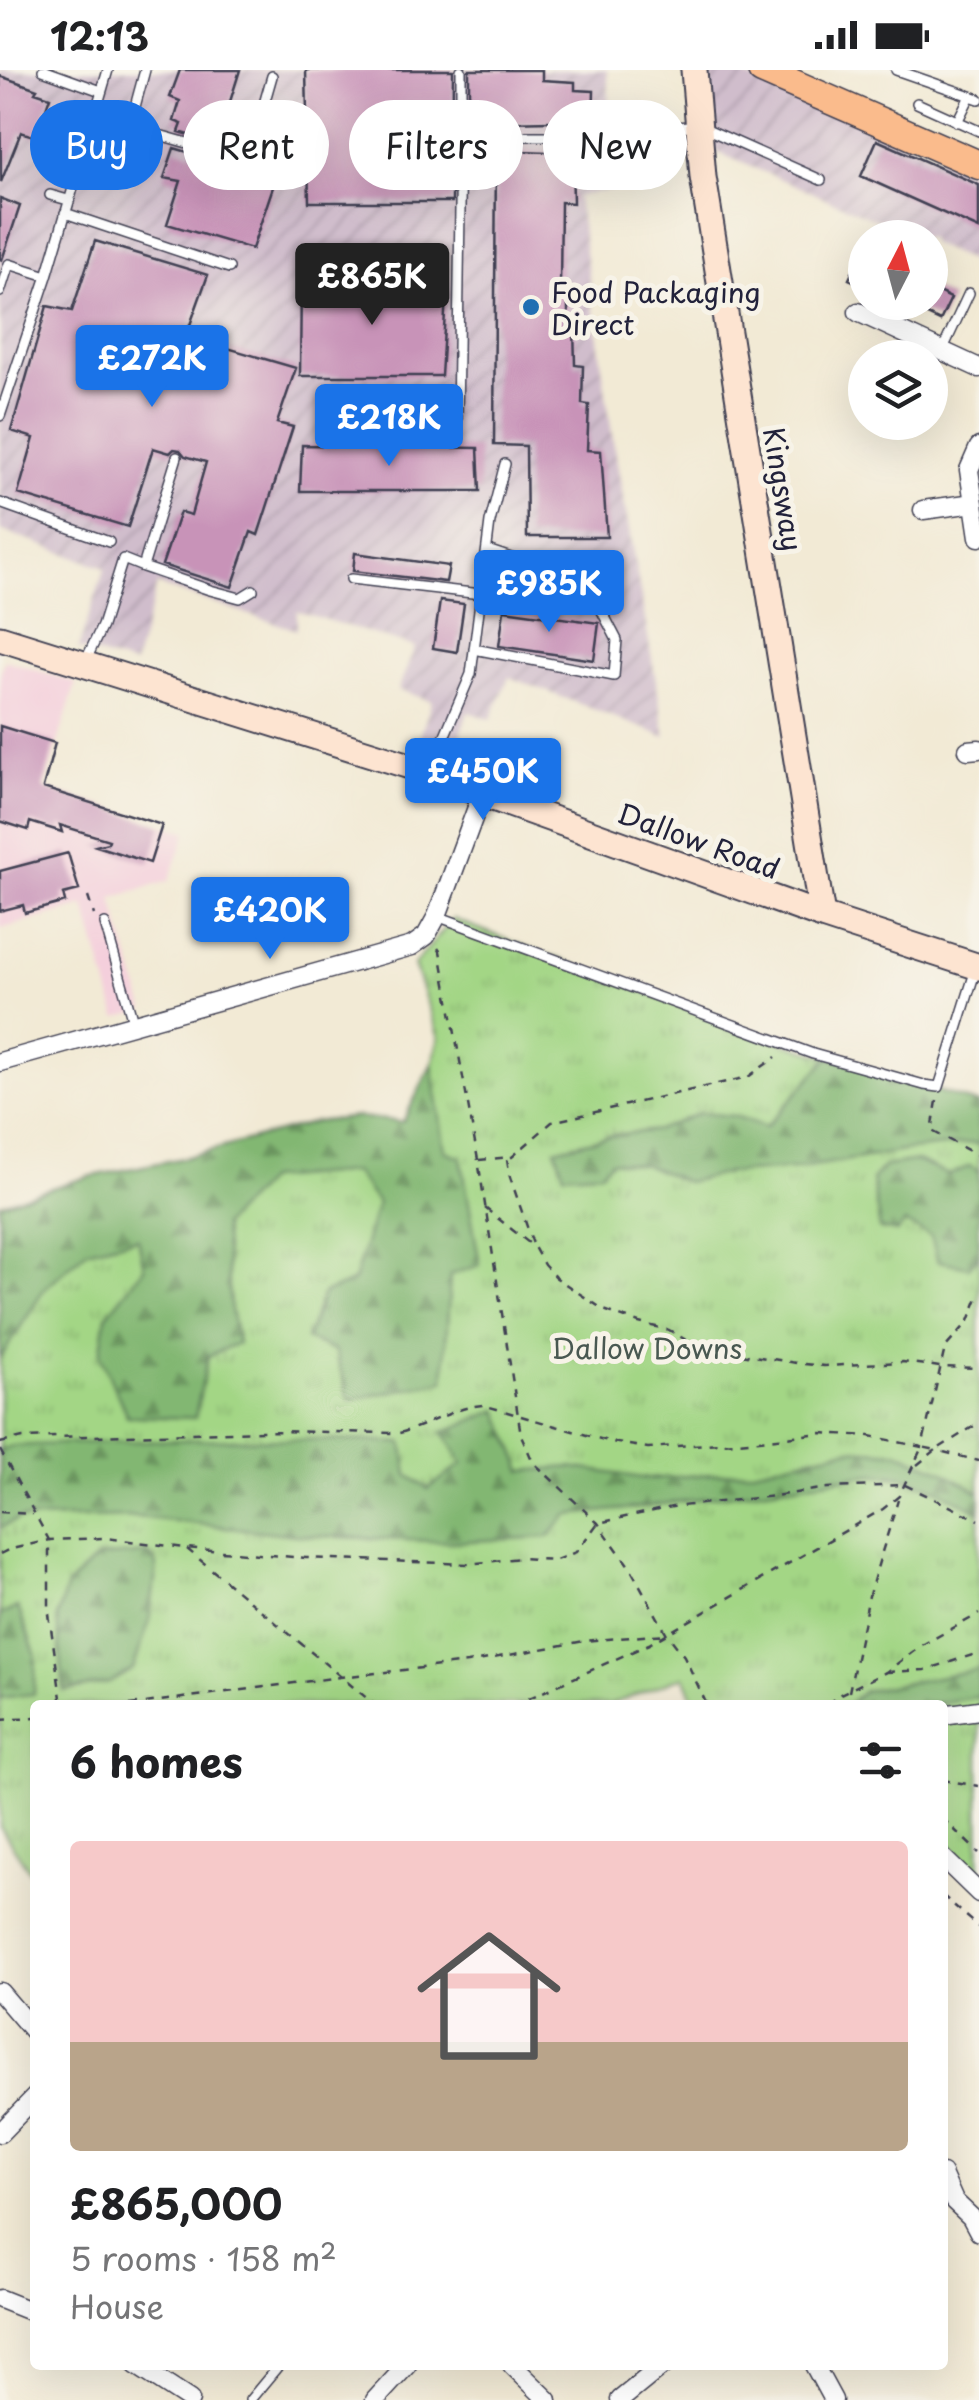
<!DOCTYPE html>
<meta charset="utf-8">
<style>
:root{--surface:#fff;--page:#f2f2f2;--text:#202124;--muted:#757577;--accent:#1a73e8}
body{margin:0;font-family:"Playpen Sans",sans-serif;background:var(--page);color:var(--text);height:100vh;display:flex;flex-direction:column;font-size:38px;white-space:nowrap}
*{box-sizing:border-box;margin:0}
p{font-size:32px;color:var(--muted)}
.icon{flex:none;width:55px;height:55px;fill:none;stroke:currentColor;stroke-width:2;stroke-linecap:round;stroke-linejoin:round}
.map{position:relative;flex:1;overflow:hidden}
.panel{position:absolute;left:30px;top:1630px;width:918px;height:670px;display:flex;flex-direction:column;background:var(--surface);border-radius:10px;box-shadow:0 10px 40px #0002}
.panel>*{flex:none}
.guide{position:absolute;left:30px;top:30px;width:920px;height:90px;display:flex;gap:20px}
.needle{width:65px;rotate:6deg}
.controls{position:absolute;left:848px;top:150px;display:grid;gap:20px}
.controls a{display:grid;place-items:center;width:100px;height:100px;border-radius:50%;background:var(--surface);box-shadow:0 10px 40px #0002;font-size:50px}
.price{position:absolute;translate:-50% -85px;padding:0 22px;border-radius:10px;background:var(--accent);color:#fff;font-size:32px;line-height:65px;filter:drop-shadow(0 2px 5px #0008)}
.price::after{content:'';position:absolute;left:50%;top:60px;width:30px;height:22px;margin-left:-15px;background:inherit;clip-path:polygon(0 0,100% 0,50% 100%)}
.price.current{background:#222;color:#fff}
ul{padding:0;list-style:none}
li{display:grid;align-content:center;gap:20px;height:530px;padding:0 40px}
li span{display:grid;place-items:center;height:310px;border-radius:10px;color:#555}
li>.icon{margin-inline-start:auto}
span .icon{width:180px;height:180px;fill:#fffc;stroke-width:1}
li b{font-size:42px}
h2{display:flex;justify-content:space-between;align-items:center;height:120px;padding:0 40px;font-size:42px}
.chip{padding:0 35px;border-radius:45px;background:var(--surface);box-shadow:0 10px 40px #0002;font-size:35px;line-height:90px}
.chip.current{background:var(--accent);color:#fff}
.status{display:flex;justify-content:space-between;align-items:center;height:70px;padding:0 50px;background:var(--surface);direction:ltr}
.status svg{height:28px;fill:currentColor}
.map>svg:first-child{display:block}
.built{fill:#f4cfdc}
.industrial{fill:url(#industrial-furrows)}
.grass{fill:url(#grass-tufts);stroke:#627c60;stroke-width:2.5}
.forest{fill:url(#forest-firs);stroke:#526c56;stroke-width:2.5}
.building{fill:#c893b8}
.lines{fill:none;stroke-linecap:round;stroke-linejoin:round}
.lane-casing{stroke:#414052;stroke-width:12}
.street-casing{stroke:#414052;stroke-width:21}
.secondary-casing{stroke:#414052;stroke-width:29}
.primary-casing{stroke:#414052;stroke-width:31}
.path{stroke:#414052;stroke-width:2.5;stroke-dasharray:8 8;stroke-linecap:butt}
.lane{stroke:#fff;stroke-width:9}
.street{stroke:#fff;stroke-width:18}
.secondary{stroke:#fde4d1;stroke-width:25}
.primary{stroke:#fabb8c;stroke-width:28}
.poi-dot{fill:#1f6fb2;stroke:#f7f3e8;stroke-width:4}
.labels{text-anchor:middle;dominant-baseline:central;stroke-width:10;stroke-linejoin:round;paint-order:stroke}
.poi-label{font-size:28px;fill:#22223b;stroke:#f7f3e8;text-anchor:start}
.street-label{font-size:28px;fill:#22223b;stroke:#f7f3e8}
.park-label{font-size:28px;fill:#495851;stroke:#f7f3e8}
</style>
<div class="status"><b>12:13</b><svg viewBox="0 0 49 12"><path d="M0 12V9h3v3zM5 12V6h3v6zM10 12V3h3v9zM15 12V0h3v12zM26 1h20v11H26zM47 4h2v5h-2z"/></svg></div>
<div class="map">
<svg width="979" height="2330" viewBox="0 0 979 2330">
<defs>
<pattern id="industrial-furrows" width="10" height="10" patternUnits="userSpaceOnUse" patternTransform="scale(2.5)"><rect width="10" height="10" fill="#d0bdcc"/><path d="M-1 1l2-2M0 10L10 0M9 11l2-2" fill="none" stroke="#b2a2b0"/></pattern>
<pattern id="grass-tufts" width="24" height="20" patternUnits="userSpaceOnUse" patternTransform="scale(2.5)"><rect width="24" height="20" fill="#a3d685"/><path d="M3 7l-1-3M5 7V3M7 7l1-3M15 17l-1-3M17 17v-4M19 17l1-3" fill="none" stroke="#8cb774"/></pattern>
<pattern id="forest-firs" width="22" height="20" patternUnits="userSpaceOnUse" patternTransform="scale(2.5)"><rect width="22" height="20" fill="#82b772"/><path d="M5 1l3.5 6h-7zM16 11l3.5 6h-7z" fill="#6a945f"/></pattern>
</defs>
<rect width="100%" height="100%" fill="#f7f3e8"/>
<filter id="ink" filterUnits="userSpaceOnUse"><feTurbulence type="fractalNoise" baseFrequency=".01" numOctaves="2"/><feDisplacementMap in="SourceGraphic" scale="20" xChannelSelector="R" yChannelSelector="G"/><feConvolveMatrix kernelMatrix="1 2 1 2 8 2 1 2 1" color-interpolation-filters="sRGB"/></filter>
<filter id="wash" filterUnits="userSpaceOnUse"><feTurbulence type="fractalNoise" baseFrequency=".0048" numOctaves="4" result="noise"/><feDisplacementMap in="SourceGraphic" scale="40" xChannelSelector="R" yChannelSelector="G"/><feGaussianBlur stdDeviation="2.25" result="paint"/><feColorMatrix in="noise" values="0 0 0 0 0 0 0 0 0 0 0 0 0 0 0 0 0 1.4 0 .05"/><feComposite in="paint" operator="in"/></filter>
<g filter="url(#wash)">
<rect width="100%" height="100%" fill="#f2ead5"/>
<!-- built -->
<path class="built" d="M5 590 76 613 44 718 187 762 169 811 112 828 145 940 117 948 85 836 0 859V604Z"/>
<!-- industrial -->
<path class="industrial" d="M0 0H607L616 119 577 127 613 370 666 667 509 607 491 649 468 642 450 695 414 684 432 631 398 620 415 577 297 541V560L157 515 134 595 78 579 105 498 0 460Z
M710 0H728L841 44 979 105V195L930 173V168L916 167 712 80Z"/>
<!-- grass -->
<path class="grass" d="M453 849 761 966 979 1034V1807L943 1771 942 1635H696L684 1606 610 1635H35V1809L0 1757V1134L88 1107 184 1088 315 1052 358 1047 403 1052 432 994 439 968 414 895Z"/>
<!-- forest -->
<path class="forest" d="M829 987 979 1034V1075L972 1073 909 1080 795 1099 728 1103 686 1112 645 1095 611 1091 601 1102 564 1104 555 1079 614 1065 657 1060 700 1043 735 1046 766 1057Z
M432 994 445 1081 461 1087 480 1195 450 1205 444 1311 349 1330 335 1281 306 1269 323 1224 354 1211 377 1133 354 1102 268 1109 223 1155 230 1235 238 1273 208 1286 195 1348 127 1346 100 1285 106 1246 144 1198 138 1168 87 1180 45 1218 0 1289V1134L88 1107 184 1088 315 1052 358 1047 403 1052Z
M917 1091 949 1105 970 1096 979 1102V1185L969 1197 938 1191 931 1166 905 1153 897 1162 880 1159 872 1110 885 1096Z
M498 1340 523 1401 571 1397 649 1409 748 1401 848 1379 899 1382 939 1399 979 1422V1442L937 1419 903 1407 872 1404 635 1438 568 1445 548 1467 452 1472 296 1465 138 1447 19 1449 0 1458V1380L12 1376C142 1370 272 1366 403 1373L408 1405 428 1419 463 1393 443 1362Z
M148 1483 157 1495 149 1553 133 1599 109 1613 64 1621 57 1547 67 1516 98 1487Z
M18 1537 36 1586 34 1624 0 1628V1545Z
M979 1599V1627L921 1635H847L864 1621Z"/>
<g id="blocks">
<!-- building -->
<path class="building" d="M180 0H240L217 73 179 62 182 54 174 51 180 31 170 27Z
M306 0H453L452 132H309Z
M469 0H542V10L575 12V20L594 21 593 50 469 53Z
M0 6 37 19 35 22 50 27 36 67 21 62 1 112Z
M877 70 979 115V159L861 106Z
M174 78 276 108 252 179 167 154 181 111 164 108Z
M496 80 572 83 573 133 561 132 560 216H568V257H574L575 295 583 296 582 334 589 335 587 380 601 381 607 467H527L526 376 494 375Z
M0 128 20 136 2 190 0 189Z
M95 171 208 205 186 266 296 298 277 353 293 357 258 465 251 462 232 517 162 495 180 442 191 445 206 392 185 386 180 380 174 379 170 383 153 378 128 457 18 424 34 368 11 361 47 236 72 241Z
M865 175V216L849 209Z
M301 210 447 211 441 306H300Z
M930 218 951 228 940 251 900 232H930Z
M302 375 478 378 480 421H300Z
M355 483 449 496 446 512 353 501Z
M440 531 464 534 457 582 433 578Z
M504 540 599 553 594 590 499 576Z
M0 656 55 673 43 718 162 755 150 793 96 776 108 773 109 770 60 755 62 762 30 752 28 760 0 751Z
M68 783 79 820 63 824 65 832 25 843 23 835 0 841V801Z"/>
</g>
</g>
<g filter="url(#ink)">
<use href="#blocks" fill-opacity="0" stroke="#414052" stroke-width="2.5"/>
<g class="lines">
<defs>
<path id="lane" d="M43 0 101 21
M461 0V66
M896 0 979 29
M917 33 979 61
M95 43 152 63 248 90 272 6
M957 52 970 26
M130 55 145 0
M50 125 68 130
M65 143 229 198
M0 222 9 194 47 206
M942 281 969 223
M0 346 47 206 108 0
M323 353 457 352 461 66H585L698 55 821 110
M0 433 109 472
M143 497 210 520 240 528 253 520
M351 509 481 524
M474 579 614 606 617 570 594 526 571 508 487 480
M85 592 102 556 123 489 143 497 177 387
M430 700 471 604 490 452 505 394
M437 846 813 984 924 1015 939 1017 976 899
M105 854 134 955
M250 2330 279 2295"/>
<path id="street" d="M858 242 979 298
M979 377 969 400 979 467
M923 440 974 433
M968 680 979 679
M0 992 412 876 426 866 437 846 482 724
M942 1645 979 1640
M942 1787 979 1823
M0 1922 35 1963
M0 2063 35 2027
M942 2104 954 2131 971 2147 979 2162
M0 2229 35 2243
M136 2295 190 2330
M512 2295 548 2330
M814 2295 833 2330
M375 2330 407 2295
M620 2330 663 2295"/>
<path id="secondary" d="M694 0 703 107 822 846
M0 568 429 702 482 724 822 846 979 897"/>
<path id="primary" d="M762 0 979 95"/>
</defs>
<!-- lane casing -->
<use href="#lane" class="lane-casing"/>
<!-- street casing -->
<use href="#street" class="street-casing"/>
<!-- secondary casing -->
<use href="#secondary" class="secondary-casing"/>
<!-- primary casing -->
<use href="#primary" class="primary-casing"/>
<!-- path -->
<path class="path" d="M88 827 94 845
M438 878 440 881 478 1090 521 1365 533 1392 598 1453 629 1496 667 1564 684 1586 707 1635
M937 1031 932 1061 979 1086
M507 1089 510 1107 534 1177
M479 1090 512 1087 552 1052 748 1007 776 987
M485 1138 534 1177 544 1195 555 1207 604 1240 639 1253 669 1260 696 1276 719 1283 741 1284 803 1294 824 1296 903 1292 940 1297 979 1298
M0 1373 23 1368 262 1361 399 1363C428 1356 454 1337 483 1335L611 1372 648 1378 750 1371 822 1363 870 1366 922 1377 945 1278 969 1251 979 1225
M0 1380 49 1470V1544L62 1635
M917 1395 936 1380 979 1391
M0 1442 33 1444
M187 1479 375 1635
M0 1484 8 1480 49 1470 105 1468 186 1478 306 1488 469 1494 520 1488 556 1490 576 1482 598 1453 672 1437 775 1426 828 1418 905 1415 979 1450
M887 1602 925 1600 979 1583
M849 1622 870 1521 898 1430
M130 1635 340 1607 467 1593 584 1571 666 1564
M514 1635 649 1574 883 1439 899 1426 922 1377 936 1380 979 1353
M828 1635 836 1626 886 1602 922 1575 979 1544
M0 1649 35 1647
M942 1710 979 1716
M942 1748 979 1783
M942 1825 979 1857"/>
<!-- lane -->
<use href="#lane" class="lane"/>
<!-- street -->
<use href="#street" class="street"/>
<!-- secondary -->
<use href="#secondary" class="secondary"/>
<!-- primary -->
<use href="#primary" class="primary"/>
</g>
</g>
<!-- markers -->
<circle class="poi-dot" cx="531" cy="237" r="10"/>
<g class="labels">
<!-- poi labels -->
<g class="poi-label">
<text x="551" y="221">Food Packaging<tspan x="551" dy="32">Direct</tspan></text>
</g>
<!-- street labels -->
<g class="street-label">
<text transform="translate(784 419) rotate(81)">Kingsway</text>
<text transform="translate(699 770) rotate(20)">Dallow Road</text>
</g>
<!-- park labels -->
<g class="park-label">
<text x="647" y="1277">Dallow Downs</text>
</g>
</g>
</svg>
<div class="controls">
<a><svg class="needle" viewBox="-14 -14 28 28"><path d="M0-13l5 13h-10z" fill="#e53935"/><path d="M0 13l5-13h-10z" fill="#757577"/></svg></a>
<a><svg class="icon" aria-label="layers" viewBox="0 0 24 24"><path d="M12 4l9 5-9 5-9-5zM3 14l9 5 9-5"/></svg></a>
</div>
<b class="price current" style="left:372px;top:258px">£865K</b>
<b class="price" style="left:152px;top:340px">£272K</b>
<b class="price" style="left:389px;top:399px">£218K</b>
<b class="price" style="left:549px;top:565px">£985K</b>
<b class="price" style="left:483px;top:753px">£450K</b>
<b class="price" style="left:270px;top:892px">£420K</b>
<div class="guide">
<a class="chip current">Buy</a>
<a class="chip">Rent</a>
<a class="chip">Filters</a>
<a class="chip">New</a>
</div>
<section class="panel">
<h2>6 homes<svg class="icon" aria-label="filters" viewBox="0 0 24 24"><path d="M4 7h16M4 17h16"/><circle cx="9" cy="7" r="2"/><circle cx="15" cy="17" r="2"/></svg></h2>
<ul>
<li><span style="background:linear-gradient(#f6c9c9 65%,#b9a48a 0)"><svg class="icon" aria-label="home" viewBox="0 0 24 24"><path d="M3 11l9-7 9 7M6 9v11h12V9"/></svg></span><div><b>£865,000</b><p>5 rooms · 158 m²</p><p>House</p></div></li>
</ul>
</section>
</div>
